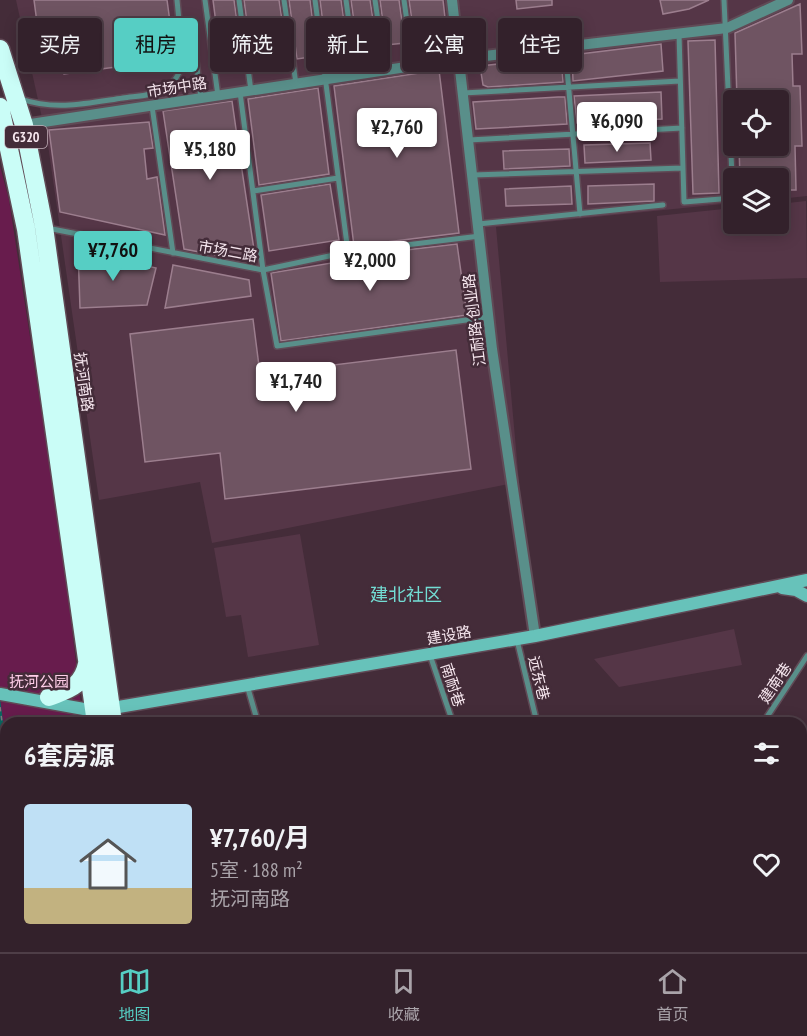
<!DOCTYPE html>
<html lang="zh">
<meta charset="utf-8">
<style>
:root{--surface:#33212b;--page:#3e2e37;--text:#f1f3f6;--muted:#a9a3a9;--line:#4e3e47;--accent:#56cec4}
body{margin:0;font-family:"PT Sans Narrow","Noto Sans SC",sans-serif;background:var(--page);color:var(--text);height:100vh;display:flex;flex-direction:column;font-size:22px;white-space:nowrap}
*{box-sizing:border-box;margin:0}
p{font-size:20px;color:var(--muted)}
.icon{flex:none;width:33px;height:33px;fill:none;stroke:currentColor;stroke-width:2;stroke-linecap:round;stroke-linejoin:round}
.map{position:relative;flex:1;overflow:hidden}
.panel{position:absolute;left:0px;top:717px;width:807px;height:236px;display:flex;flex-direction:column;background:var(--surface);border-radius:18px 18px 0 0;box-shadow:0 3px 15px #0003,0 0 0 2px var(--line)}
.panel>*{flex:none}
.guide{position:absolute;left:18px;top:18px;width:771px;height:54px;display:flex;gap:12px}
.tools{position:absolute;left:723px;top:90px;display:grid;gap:12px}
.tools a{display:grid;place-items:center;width:66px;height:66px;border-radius:6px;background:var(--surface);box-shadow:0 3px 15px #0003,0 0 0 2px var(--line);font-size:30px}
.price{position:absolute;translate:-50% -51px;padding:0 14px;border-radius:6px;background:#fff;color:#222;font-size:20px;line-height:39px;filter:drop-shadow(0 2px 3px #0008)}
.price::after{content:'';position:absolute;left:50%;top:36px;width:18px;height:14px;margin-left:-9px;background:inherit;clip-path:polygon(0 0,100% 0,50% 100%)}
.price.current{background:var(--accent);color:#111}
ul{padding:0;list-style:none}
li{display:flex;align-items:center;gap:18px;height:150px;padding:0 24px}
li+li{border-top:2px solid var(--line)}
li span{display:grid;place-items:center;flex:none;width:168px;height:120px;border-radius:6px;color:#555}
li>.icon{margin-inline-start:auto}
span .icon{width:72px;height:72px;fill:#fffc;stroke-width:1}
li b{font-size:26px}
h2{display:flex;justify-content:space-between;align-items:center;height:72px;padding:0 24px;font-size:26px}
.tag{padding:0 21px;border-radius:6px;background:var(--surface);box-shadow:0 3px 15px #0003,0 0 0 2px var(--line);font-size:21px;line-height:54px}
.tag.current{background:var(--accent);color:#111}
.tabs{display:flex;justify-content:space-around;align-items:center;height:84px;border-top:2px solid var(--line);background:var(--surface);font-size:16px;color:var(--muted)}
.tabs a{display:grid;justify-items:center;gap:3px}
.tabs .current{color:var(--accent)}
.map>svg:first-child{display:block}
.built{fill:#553647;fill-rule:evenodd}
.green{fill:#681c4d}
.water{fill:#0a6660}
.building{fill:#6f5462;stroke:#9c7e8e;stroke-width:1.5}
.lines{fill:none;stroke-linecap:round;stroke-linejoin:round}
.lane-casing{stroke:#604a56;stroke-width:8}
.street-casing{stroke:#604a56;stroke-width:14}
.secondary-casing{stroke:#604a56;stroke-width:15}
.highway-casing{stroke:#604a56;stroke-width:21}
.path{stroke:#87727d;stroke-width:1.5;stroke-dasharray:4.5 4.5;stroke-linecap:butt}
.lane{stroke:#598f8a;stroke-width:5}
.street{stroke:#598f8a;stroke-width:10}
.secondary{stroke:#67c2ba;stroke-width:12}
.highway{stroke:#cafdf7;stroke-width:18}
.labels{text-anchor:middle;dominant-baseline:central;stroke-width:5;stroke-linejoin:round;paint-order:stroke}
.shield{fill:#442c39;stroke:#c1aeb8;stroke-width:1.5}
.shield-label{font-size:14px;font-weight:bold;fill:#f6e6ee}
.street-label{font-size:15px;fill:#f6e6ee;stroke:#442c39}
.park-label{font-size:15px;fill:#ffcee8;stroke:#442c39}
.quarter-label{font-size:18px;fill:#73ddd4;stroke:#442c39}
</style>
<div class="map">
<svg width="807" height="952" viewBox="0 0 807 952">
<rect width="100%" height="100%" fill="#442c39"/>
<!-- built -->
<path class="built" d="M16 0H807V196L779 199 778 178H734L733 203 496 227 519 482 212 543 200 482 99 500 48 145ZM734 100H778V146H734Z
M806 201 807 278 660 282 657 216 733 208 734 224H778L779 204Z
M300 534 319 645 248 657 241 615 226 617 214 548Z
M734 629 742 665 619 687 594 659Z
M672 946H796V952H670Z"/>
<!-- green -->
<path class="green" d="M0 166 9 200 63 552 83 723H6V785L0 743Z
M29 947H110L111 952H30Z"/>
<!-- water -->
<path class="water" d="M0 698 6 745V946L32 947V952H0Z"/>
<!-- building -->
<path class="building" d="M34 0H167L175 59 64 74 41 53Z
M213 0H234L243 68 222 70Z
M244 0H279L288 61 253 66Z
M289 0H310L317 56 297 59Z
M320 0H341L348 51 327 55Z
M351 0H370L377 47 358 50Z
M380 0H399L405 43 386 45Z
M409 0H443L447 36 415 41Z
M516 0H552V5L517 9Z
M660 0H709L689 9 663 14Z
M800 4 802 54H792L793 86H800L802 146H795L796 190H778V178H740L739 146H778V100H737L735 33Z
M715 40 719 193 693 194 688 41Z
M661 44 663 71 573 81 572 55Z
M561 57 563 82 488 87 483 85 480 66Z
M439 70 459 233 354 246 334 86Z
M318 88 329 174 259 185 248 99Z
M661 92 662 119 577 123 574 96Z
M558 97H565L567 124 476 129 473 102Z
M232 101 240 157 256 263 184 249 163 111Z
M149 122 153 148 144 149 147 179 157 177 165 235 60 212 49 130Z
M650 143 651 160 585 163 584 145Z
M569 149 570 166 504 169 503 151Z
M330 184 339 240 269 251 261 195Z
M654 184V201L588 204V186Z
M571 186 572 204 506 206 505 189Z
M457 244 467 315 281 341 271 273 356 259 355 256Z
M78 250 156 268 147 305 80 308Z
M173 265 249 280 251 296 165 308Z
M253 319 260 374 456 350 471 469 225 499 220 453 145 462 130 334Z"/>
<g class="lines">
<defs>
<path id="lane" d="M177 0 183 63 196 61 201 98
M205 0 218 96
M239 0 251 91
M284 0 296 84
M315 0 348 252
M346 0 356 75
M375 0 385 70
M404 0 413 66
M679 34 684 202 733 198 724 0
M565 47 580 214
M240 92 263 270 277 346 488 317
M463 93 680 81
M21 99C55 111 89 103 123 98 136 96 153 96 164 89 175 83 179 74 183 63
M152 106 173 253
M469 140 682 128
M473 175 683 168
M253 191 338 178
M478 224 663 205
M47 228 263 270 348 252 480 236
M517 640 537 723
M430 655 453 723
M247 685 258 723
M763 723 807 656
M291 946 292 952
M426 952 427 946
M666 952 668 946"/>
<path id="street" d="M452 0 492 349 535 636
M24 125 459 59 727 28 788 0"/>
<path id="secondary" d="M782 588 796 590 807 596
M0 694 95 711 535 636 807 580"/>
<path id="highway" d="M0 49 24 125 44 227 113 723
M0 107 26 229 96 723
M49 697C69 689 82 687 87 664
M126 946V952
M141 946V952"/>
</defs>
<!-- lane casing -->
<use href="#lane" class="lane-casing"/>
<!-- street casing -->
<use href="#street" class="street-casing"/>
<!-- secondary casing -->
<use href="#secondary" class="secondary-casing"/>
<!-- highway casing -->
<use href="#highway" class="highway-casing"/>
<!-- path -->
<path class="path" d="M0 707 6 751
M32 946 33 952"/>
<!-- lane -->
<use href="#lane" class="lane"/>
<!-- street -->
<use href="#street" class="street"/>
<!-- secondary -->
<use href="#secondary" class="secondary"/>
<!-- highway -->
<use href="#highway" class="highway"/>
</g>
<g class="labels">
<!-- shield labels -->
<rect class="shield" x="5" y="126" width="42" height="22" rx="4.5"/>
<g class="shield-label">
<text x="26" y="137">G320</text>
</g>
<!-- street labels -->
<g class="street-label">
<text transform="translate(177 87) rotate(-9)">市场中路</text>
<text transform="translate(228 251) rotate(10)">市场二路</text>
<text transform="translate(474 320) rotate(-97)">江耐路·创业路</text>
<text transform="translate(84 382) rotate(82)">抚河南路</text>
<text transform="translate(449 635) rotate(-10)">建设路</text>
<text transform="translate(539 678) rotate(76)">远东巷</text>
<text transform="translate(775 683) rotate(-56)">建南巷</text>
<text transform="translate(453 685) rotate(72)">南耐巷</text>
</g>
<!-- park labels -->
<g class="park-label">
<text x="39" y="681">抚河公园</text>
</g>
<!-- quarter labels -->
<g class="quarter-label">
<text x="406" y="594">建北社区</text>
</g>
</g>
</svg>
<div class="tools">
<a><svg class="icon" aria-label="locate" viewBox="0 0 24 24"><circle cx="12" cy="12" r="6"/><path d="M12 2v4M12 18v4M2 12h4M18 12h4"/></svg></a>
<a><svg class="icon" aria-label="layers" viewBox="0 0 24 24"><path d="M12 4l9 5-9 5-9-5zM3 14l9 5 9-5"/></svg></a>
</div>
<b class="price" style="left:617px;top:153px">¥6,090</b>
<b class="price" style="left:397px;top:159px">¥2,760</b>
<b class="price" style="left:210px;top:181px">¥5,180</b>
<b class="price current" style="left:113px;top:282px">¥7,760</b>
<b class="price" style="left:370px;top:292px">¥2,000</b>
<b class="price" style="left:296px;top:413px">¥1,740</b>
<div class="guide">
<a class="tag">买房</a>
<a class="tag current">租房</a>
<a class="tag">筛选</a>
<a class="tag">新上</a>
<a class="tag">公寓</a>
<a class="tag">住宅</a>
</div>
<section class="panel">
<h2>6套房源<svg class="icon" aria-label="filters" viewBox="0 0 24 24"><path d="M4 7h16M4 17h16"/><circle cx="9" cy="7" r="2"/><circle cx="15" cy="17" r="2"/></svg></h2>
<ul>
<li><span style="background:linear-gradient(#bfe0f5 70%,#c2b280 0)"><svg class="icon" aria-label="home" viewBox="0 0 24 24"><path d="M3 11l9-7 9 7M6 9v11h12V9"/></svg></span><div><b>¥7,760/月</b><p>5室 · 188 m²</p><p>抚河南路</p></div><svg class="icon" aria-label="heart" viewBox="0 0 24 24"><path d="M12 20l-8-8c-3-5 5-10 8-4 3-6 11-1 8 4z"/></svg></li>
</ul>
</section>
</div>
<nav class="tabs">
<a class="current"><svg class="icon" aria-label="map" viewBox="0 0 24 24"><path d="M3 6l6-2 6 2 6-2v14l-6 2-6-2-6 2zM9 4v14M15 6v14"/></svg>地图</a>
<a><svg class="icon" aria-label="saved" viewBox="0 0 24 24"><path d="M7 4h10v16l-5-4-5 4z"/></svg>收藏</a>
<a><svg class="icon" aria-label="home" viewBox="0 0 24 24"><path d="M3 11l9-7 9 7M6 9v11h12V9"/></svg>首页</a>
</nav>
